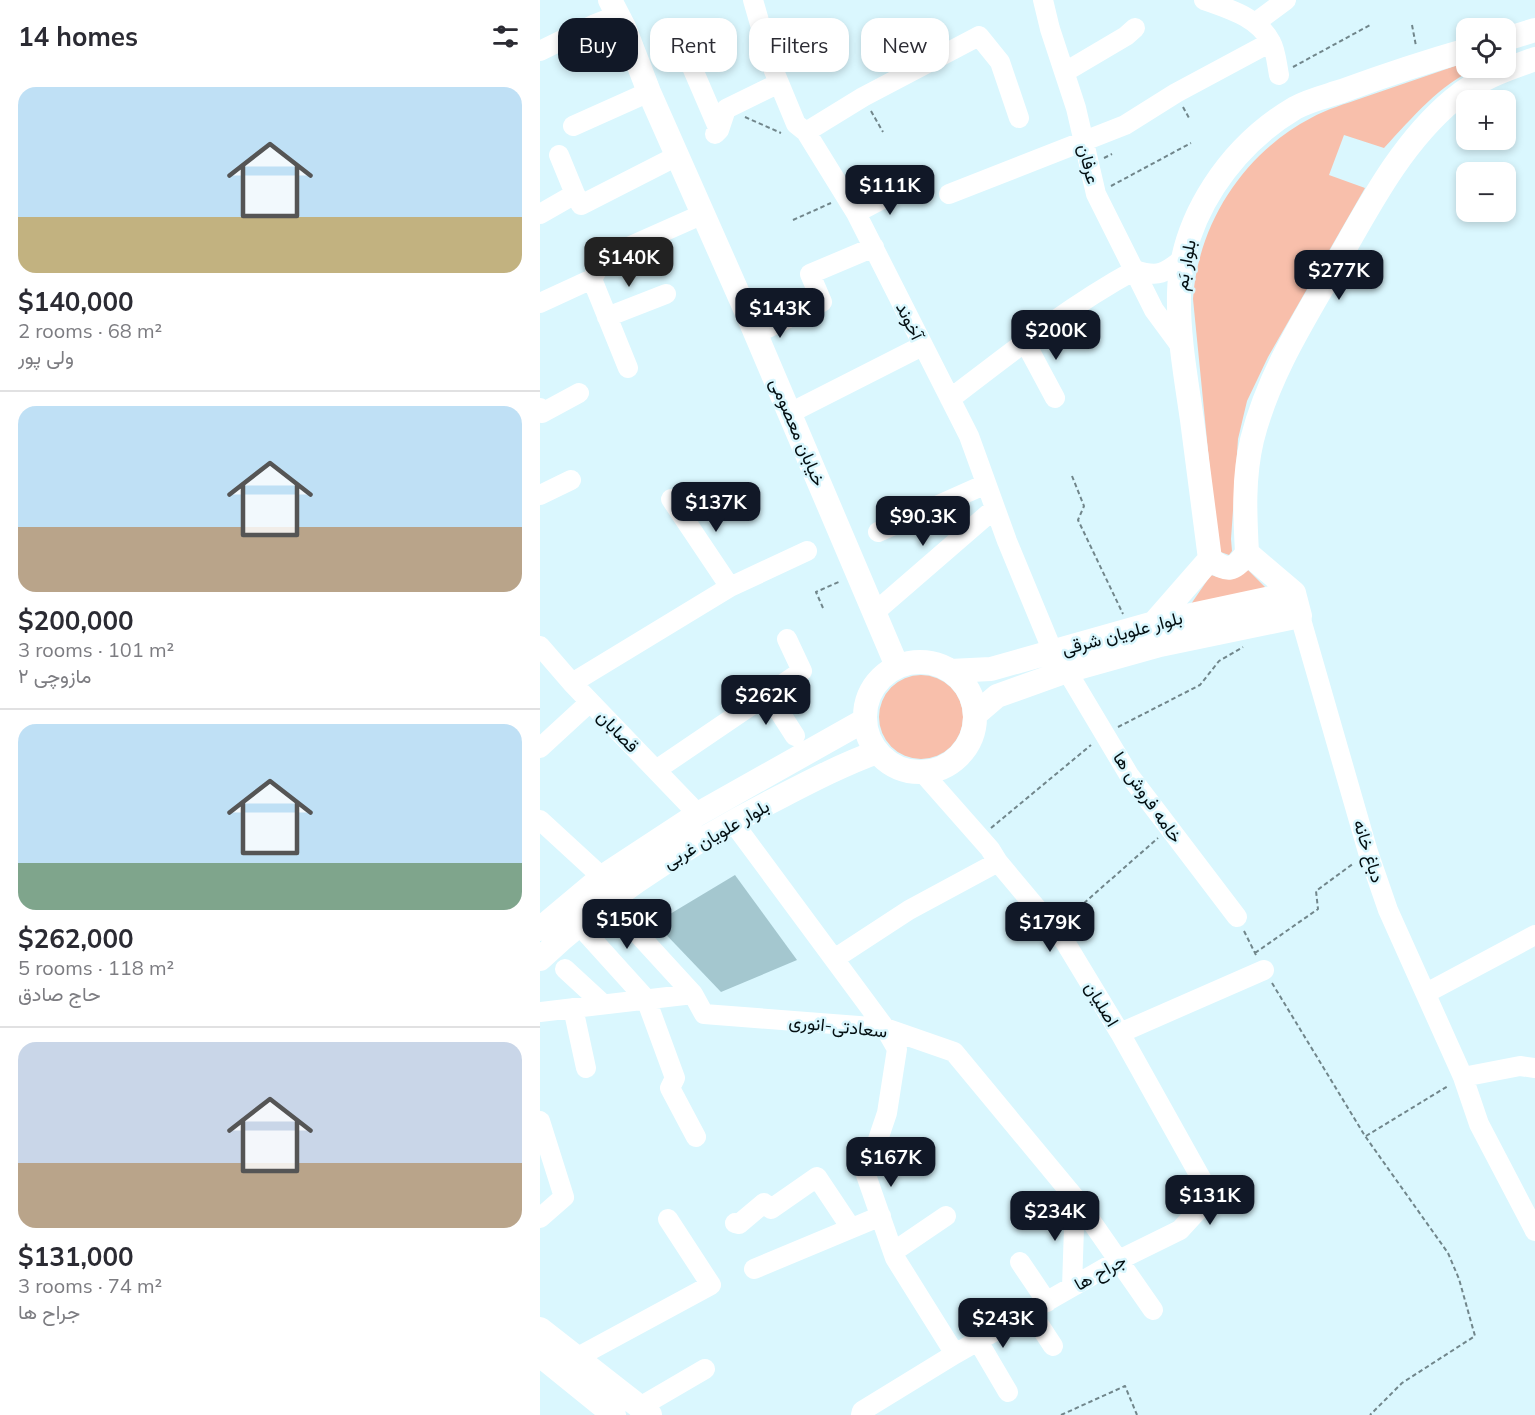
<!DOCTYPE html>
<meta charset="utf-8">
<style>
:root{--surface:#fff;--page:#f7f7f7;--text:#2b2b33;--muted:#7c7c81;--line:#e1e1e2;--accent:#111827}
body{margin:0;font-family:Mulish,Vazirmatn,sans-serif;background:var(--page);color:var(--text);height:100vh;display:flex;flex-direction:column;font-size:22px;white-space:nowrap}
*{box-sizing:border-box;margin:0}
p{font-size:20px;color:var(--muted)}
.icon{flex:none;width:33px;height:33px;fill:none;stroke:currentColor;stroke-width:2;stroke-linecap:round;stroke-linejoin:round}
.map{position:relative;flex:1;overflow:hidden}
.drawer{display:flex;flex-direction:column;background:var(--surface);width:540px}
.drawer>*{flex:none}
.guide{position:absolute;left:18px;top:18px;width:570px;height:54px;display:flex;gap:12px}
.tools{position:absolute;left:916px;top:18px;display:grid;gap:12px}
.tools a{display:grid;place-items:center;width:60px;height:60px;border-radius:12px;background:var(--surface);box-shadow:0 3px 9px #0003;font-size:30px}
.price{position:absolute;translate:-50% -51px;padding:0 14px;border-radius:12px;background:var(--accent);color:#fff;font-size:20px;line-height:39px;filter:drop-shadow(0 2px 3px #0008)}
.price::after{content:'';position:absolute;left:50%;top:36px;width:18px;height:14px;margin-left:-9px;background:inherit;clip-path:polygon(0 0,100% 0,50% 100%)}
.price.selected{background:#222;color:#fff}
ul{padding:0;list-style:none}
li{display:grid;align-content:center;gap:12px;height:318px;padding:0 18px}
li+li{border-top:2px solid var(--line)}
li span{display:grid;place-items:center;height:186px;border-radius:18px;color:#555}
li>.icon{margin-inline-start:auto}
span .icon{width:108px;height:108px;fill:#fffc;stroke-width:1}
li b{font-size:26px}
h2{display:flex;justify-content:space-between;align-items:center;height:72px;padding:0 18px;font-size:26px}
.tag{padding:0 21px;border-radius:18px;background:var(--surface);box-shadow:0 3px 9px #0003;font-size:21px;line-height:54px}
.tag.selected{background:var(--accent);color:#fff}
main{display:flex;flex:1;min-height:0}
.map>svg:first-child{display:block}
.green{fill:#f8bfab}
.building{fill:#a4c7cf}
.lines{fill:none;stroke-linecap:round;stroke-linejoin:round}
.path{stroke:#71868b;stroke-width:2;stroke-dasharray:4.5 3;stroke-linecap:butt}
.minor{stroke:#fff;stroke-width:20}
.major{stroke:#fff;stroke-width:24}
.labels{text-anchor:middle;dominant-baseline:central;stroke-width:5;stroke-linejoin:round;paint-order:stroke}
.street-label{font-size:18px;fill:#030e11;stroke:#daf7fe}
</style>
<main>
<section class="drawer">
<h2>14 homes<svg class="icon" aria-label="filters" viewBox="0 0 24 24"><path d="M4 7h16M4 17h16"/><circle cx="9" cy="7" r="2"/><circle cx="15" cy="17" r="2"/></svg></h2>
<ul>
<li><span style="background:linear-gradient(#bfe0f5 70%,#c2b280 0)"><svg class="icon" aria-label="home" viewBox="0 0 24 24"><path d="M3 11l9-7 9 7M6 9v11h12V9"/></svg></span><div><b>$140,000</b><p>2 rooms · 68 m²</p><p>ولی پور</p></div></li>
<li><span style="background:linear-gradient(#bfe0f5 65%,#b9a48a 0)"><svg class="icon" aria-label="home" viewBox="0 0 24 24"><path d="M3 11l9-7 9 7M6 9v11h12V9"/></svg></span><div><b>$200,000</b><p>3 rooms · 101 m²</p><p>مازوچی ۲</p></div></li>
<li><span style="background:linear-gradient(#bfe0f5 75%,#7fa58c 0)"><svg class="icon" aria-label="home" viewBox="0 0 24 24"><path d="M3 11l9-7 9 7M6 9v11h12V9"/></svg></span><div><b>$262,000</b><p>5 rooms · 118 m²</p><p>حاج صادق</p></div></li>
<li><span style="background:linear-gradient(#c9d6e8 65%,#b9a48a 0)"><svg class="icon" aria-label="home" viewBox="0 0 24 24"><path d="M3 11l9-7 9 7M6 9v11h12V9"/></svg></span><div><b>$131,000</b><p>3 rooms · 74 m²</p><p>جراح ها</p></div></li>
</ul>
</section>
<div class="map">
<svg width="995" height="1415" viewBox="0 0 995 1415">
<rect width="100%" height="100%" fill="#daf7fe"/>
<!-- green -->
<path class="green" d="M927 62V68H937C899 85 873 117 844 148L804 135 789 175 825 188 728 357 707 401 698 439 691 539 692 551 689 555 678 551 653 299C658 223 704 153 771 118 787 109 805 104 822 98 857 86 892 74 927 62Z
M708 570 727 589 651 604 671 575C688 581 692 579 708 570Z
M339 717a42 42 0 1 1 84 0a42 42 0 1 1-84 0Z"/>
<!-- building -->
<path class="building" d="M195 875 257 960 181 992 115 923Z"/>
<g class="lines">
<!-- path -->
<path class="path" d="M872 25 876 46
M753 67 832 24
M643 107 649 118
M331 111 343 132
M205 117 241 133
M564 158 572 154
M571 186 651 143
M253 220 291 203
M532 476 544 506 538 520 583 614
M283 608 276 592 301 581
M578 727 660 685 679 661 703 647
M451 828 551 745
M527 918 618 838
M704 931 716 955
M715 953 778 909 776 891 814 863
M732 983 825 1136 908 1253 919 1279 935 1336 862 1383 830 1415
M826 1136 908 1086
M521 1415 585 1386 597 1415"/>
<!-- minor -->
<path class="minor" d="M213 0 232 66 256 124 266 132 316 213 429 436 467 541 513 652
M503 0 510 29 536 108 556 194 614 310 642 348
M664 0C689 9 718 17 731 42 736 51 737 65 739 75
M715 23 746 0
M139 37 179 130
M0 51 55 24 78 15
M525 72 586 36 595 28
M33 126 109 92
M266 132 323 97 439 36 460 62 479 118
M175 134 179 130 186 109 239 83
M19 155 35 194
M409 194 585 125 636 93 731 42
M316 213 365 187
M0 214 35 194 41 205 137 156
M595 270C619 278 625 273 644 258
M52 279 64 258 163 214
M52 279 88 368
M0 303 52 279
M67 317 126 294
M215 334 282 302 270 274 334 247
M485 342 515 398
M410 399C470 353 529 306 595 270
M0 408 2 413 39 393
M250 413 382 346
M0 495 31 480
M131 499 190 587
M338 532 446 484
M335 612 454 509
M760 616 828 852 848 910 923 1077 980 1066 995 1068
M0 646 32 683 158 814
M527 671 589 775 697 917
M32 683 190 587 267 551
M228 694 255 736
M0 748 50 702
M116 770 262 671 247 639
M0 820 62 877
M192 821 345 1028 357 1049 347 1113 326 1175 355 1258 415 1354
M87 922 153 994
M40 926 106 999 135 1078 130 1088 156 1137
M294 959 369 910 458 862
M25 969 63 1004
M885 992 892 990 995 935
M33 1008 46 1068
M0 1012 153 994 164 1014 345 1028 414 1052 535 1198 613 1310
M580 1033 724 970
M923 1077 939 1124 995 1231
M0 1121 24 1197 0 1218
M195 1223 199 1224 224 1203 231 1209 277 1177 311 1228
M353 1252 406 1216
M480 1262 507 1302
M214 1269 341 1216
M532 1287 535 1198
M490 1311 513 1346
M438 1341 468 1392
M36 1358 171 1285 128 1219
M100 1407 165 1369
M321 1415 322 1411 415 1354 579 1260 640 1230 671 1196 580 1033 525 942 458 862 450 849 383 773"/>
<!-- major -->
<path class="major" d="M70 0 84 27 109 92 209 318 357 666
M966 39 995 30
M670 559C687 572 694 571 707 553
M754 593 707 553C705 515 703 478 712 440 728 376 763 321 796 264 829 206 861 143 914 99 937 79 967 69 995 59
M614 623 670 559C664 513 658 466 652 420 646 378 638 335 639 293 641 217 691 146 755 108 769 100 787 96 802 91 843 76 885 62 927 50
M325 717a55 55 0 1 1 110 0a55 55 0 1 1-110 0Z
M410 671 451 669 614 623 754 593
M436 714 457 696 527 671 620 645 760 616 754 593
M0 929 62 877 158 814 325 720
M0 959C71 892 155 840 242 796 273 780 304 764 337 752
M0 1329 110 1415
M0 1355 74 1415"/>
</g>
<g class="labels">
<!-- street labels -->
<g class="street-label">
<text transform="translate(549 164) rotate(76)">عرفان</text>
<text transform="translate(645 265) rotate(-80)">بلوار بَم</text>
<text transform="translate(370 321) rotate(64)">آخوند</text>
<text transform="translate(258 432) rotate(67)">خیابان معصومی</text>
<text transform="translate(582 633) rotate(-15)">بلوار علویان شرقی</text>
<text transform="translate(78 731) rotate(46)">قصابان</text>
<text transform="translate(608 797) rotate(55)">خامه فروش ها</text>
<text transform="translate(176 834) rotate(-30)">بلوار علویان غربی</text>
<text transform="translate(829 851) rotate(73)">دباغ خانه</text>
<text transform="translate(562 1004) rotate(59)">اصلیان</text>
<text transform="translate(298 1026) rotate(6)">سعادتی-انوری</text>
<text transform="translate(560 1272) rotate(-29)">جراح ها</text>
</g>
</g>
</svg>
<div class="tools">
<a><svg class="icon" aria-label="locate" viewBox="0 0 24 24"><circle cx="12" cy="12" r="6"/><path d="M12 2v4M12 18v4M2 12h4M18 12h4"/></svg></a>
<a>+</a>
<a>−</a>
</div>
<b class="price" style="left:350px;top:216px">$111K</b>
<b class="price selected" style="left:89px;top:288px">$140K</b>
<b class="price" style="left:799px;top:301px">$277K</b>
<b class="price" style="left:240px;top:339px">$143K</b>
<b class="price" style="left:516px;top:361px">$200K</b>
<b class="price" style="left:176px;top:533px">$137K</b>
<b class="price" style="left:383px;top:547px">$90.3K</b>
<b class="price" style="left:226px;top:726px">$262K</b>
<b class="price" style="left:87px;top:950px">$150K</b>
<b class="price" style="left:510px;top:953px">$179K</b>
<b class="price" style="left:351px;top:1188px">$167K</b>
<b class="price" style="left:670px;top:1226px">$131K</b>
<b class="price" style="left:515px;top:1242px">$234K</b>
<b class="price" style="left:463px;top:1349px">$243K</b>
<div class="guide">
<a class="tag selected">Buy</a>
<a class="tag">Rent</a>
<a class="tag">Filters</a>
<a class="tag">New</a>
</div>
</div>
</main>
